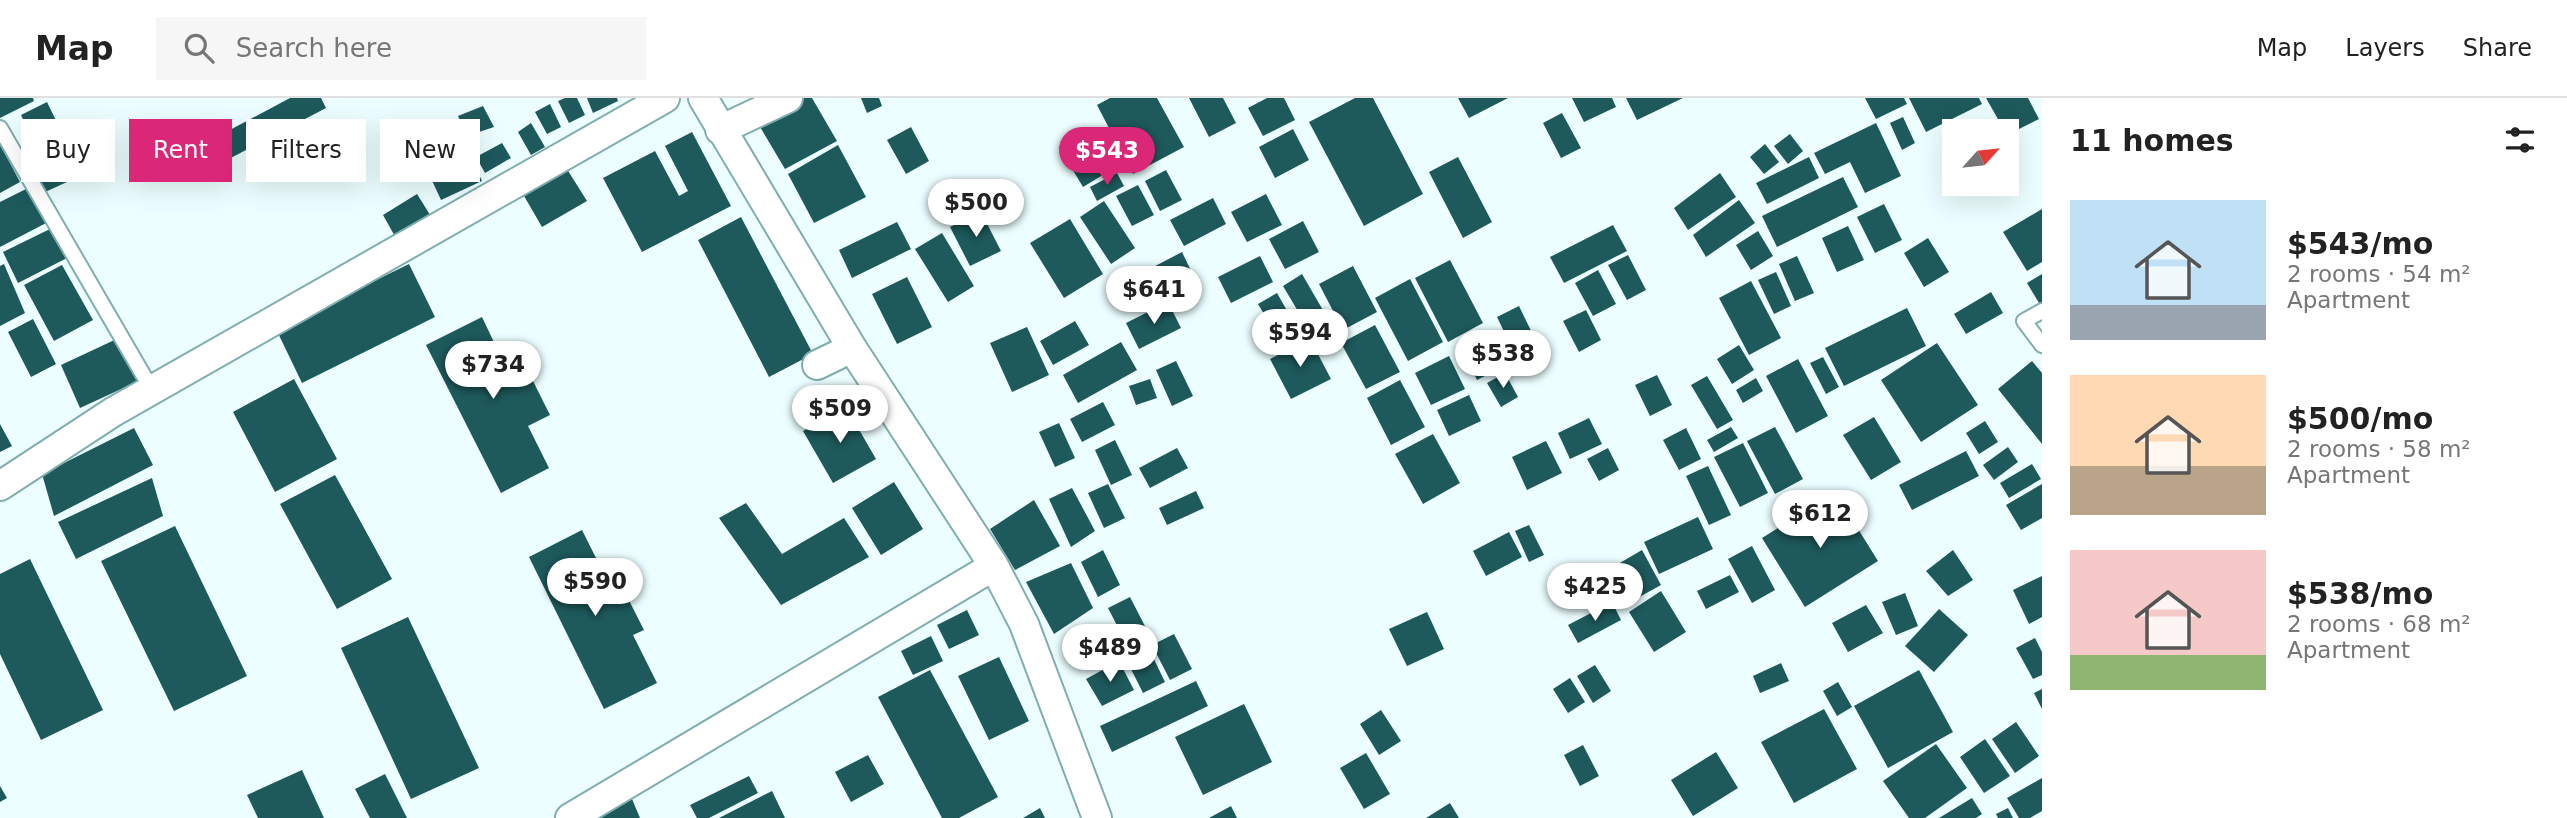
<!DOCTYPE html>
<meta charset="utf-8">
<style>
:root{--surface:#fff;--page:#f6f6f6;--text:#222;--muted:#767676;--line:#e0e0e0;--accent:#db2777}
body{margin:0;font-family:"DejaVu Sans",sans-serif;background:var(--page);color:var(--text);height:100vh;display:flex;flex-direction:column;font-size:26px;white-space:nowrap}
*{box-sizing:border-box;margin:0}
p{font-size:23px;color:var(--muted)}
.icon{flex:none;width:38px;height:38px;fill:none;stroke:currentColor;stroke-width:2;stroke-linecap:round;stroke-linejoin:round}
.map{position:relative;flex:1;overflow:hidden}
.drawer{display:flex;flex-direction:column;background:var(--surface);width:525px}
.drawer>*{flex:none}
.banner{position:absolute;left:21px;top:21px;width:665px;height:63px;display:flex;gap:14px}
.needle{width:46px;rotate:63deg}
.tools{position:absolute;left:1942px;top:21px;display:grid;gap:14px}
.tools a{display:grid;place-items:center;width:77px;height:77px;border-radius:0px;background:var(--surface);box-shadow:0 7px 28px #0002;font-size:35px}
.price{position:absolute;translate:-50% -60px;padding:0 16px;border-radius:24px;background:#fff;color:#222;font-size:23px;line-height:46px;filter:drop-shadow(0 2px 4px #0008)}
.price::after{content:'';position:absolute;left:50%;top:42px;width:21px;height:16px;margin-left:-10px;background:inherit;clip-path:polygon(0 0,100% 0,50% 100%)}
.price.active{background:var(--accent);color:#fff}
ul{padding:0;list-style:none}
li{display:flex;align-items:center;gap:21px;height:175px;padding:0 28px}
li span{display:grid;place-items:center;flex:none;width:196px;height:140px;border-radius:0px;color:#555}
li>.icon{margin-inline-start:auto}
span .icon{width:84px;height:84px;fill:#fffc;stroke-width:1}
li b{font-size:30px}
h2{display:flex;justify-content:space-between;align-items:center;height:84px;padding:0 28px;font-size:30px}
.chip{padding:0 24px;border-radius:0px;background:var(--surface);box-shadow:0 7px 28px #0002;font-size:24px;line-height:63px}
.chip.active{background:var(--accent);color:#fff}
header{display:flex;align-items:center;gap:42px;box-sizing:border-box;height:98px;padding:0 35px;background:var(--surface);border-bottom:2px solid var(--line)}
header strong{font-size:33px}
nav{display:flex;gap:38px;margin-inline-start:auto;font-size:24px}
.search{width:490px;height:63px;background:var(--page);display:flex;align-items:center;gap:18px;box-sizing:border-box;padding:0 24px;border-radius:0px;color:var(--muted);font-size:26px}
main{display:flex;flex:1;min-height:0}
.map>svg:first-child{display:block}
.building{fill:#1e595b}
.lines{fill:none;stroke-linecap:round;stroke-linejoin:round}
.service-casing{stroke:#81adae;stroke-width:18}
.minor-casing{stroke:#81adae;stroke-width:32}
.service{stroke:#fff;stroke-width:14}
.minor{stroke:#fff;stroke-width:28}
</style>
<header>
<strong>Map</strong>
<div class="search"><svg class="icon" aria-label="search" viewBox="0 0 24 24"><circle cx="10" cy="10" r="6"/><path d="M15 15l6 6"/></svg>Search here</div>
<nav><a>Map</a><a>Layers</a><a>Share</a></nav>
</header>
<main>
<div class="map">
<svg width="2042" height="720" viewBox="0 0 2042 720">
<rect width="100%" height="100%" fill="#ecfeff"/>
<!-- building -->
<path class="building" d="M0 0H33L34 3 0 20Z
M290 0H321L326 10 225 63 213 41Z
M565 0H577L585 17 569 25 558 3Z
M587 0H617L618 3 593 15Z
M803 0H812L837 43 785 71 756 22Z
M861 0H879L882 8 867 15Z
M1110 0H1157L1184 49 1133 76 1097 7Z
M1189 0H1223L1236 25 1209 39Z
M1267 0H1284L1295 22 1263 38 1248 10Z
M1355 0H1373L1423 96 1364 128 1309 24Z
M1458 0H1508L1469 20Z
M1572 0H1612L1616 9 1584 24Z
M1626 0H1683L1637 22Z
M1865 0H1904L1907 6 1876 21Z
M1909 0H1979L1982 6 1926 34Z
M1986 0H2028L2039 21 2007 37Z
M47 4 63 37 36 49 21 17Z
M550 6 561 29 547 36 535 14Z
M483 8 494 29 467 38 458 18Z
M1562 15 1581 50 1561 60 1543 25Z
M1903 19 1915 45 1902 52 1890 25Z
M531 25 545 49 531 57 518 34Z
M1876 25 1901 78 1865 95 1850 64 1825 76 1814 55Z
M911 29 929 63 906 76 887 42Z
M458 31 482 83 441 102 417 50Z
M1293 31 1309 62 1275 80 1259 49Z
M1088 32 1111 72 1083 89 1059 49Z
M692 34 731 108 642 154 603 80 655 53 679 98 688 93 665 48Z
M1790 36 1803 53 1788 66 1774 48Z
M76 39 91 73 43 95 28 60Z
M502 45 511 60 485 75 476 59Z
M0 46 20 84 0 95Z
M1765 46 1779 64 1764 76 1750 59Z
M838 47 866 99 814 125 788 76Z
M1458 59 1492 124 1463 140 1429 74Z
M1809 59 1819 80 1767 106 1756 85Z
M565 68 587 103 542 129 520 91Z
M1166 72 1182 102 1160 113 1145 83Z
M1117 75 1124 88 1097 103 1090 89Z
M1720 75 1736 99 1688 132 1674 110Z
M1843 79 1858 109 1777 149 1762 118Z
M1138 87 1154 117 1132 128 1116 98Z
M32 88 50 123 0 149V104Z
M417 96 432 120 397 142 383 117Z
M1266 96 1282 127 1247 144 1231 114Z
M1213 100 1226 126 1184 148 1170 122Z
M1739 102 1755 125 1706 159 1693 137Z
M1104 103 1135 150 1111 166 1080 119Z
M1884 106 1902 142 1875 155 1857 119Z
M2042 111V164L2027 173 2003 134Z
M981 114 1001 153 970 168 950 129Z
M741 119 813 256 769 279 698 142Z
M1070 121 1103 176 1064 200 1030 145Z
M1303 123 1319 154 1285 171 1269 141Z
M897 124 911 151 852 180 839 152Z
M1613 127 1627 153 1564 185 1550 159Z
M1848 128 1864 162 1837 174 1822 140Z
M52 130 67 160 18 185 3 154Z
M1758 133 1773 158 1751 172 1736 147Z
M942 135 974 188 948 204 915 151Z
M1928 140 1949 174 1924 189 1904 155Z
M1182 154 1195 181 1153 202 1140 176Z
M1628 157 1646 192 1627 202 1608 167Z
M1260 158 1273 184 1231 205 1218 179Z
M1797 158 1814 195 1795 203 1779 166Z
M1450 162 1483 225 1448 244 1415 180Z
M4 166 25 215 0 228V168Z
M409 166 435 219 302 285 276 231Z
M62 167 93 222 54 243 24 187Z
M1353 168 1377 214 1343 232 1319 186Z
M1598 172 1616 206 1593 218 1575 185Z
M1776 174 1791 208 1774 216 1758 182Z
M1302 176 1324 214 1305 225 1283 188Z
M2042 176V210L2027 185Z
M907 179 932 229 897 246 872 196Z
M1410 181 1443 244 1408 263 1375 200Z
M1751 183 1781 240 1749 257 1719 200Z
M1991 194 2003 215 1966 236 1954 216Z
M1277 195 1298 232 1280 243 1258 206Z
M1168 204 1181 230 1139 251 1126 225Z
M1519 208 1534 239 1512 250 1497 219Z
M1907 210 1926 248 1844 288 1825 250Z
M1586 212 1601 242 1579 254 1563 223Z
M482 219 501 259 517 251 550 317 528 328 549 370 501 395 426 247Z
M33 221 56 266 31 279 8 234Z
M1075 223 1089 247 1053 267 1040 243Z
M1375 227 1400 274 1366 291 1341 245Z
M1027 229 1049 277 1012 294 990 245Z
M1495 233 1510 265 1477 282 1461 249Z
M123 238 143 281 80 310 61 267Z
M1310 241 1331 281 1291 301 1270 261Z
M1121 244 1137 272 1078 305 1063 277Z
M1937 245 1978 307 1921 344 1881 282Z
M1739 247 1754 272 1732 286 1717 261Z
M1449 258 1465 291 1431 307 1415 275Z
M1823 259 1839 289 1826 296 1810 265Z
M1798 261 1828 318 1796 335 1766 278Z
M1176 263 1193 298 1172 308 1156 272Z
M2032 263 2042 275V346L1998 291Z
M1505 275 1518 299 1501 309 1487 285Z
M1657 277 1672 307 1650 318 1635 287Z
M1707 278 1733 322 1717 331 1691 287Z
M1756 280 1763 293 1743 305 1736 292Z
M294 281 337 361 275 394 233 314Z
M1150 281 1157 300 1136 307 1129 288Z
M1400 282 1425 329 1391 347 1367 300Z
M1469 297 1481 323 1449 338 1437 312Z
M1103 304 1115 327 1082 344 1070 321Z
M846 309 876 361 833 385 803 333Z
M1874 319 1901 364 1871 382 1843 337Z
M1589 320 1602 346 1570 361 1558 335Z
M1985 323 1998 344 1979 356 1966 335Z
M1059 325 1075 360 1055 369 1039 334Z
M0 326 12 348 0 354Z
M1731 329 1738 340 1714 354 1707 342Z
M1775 329 1803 381 1775 396 1747 343Z
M134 330 153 367 54 418 42 376Z
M1686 330 1701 361 1679 372 1663 342Z
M1433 336 1460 385 1423 406 1395 356Z
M1115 342 1132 377 1111 387 1095 352Z
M1546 343 1562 375 1527 392 1512 359Z
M1743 345 1768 395 1740 409 1714 359Z
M2008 349 2018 364 1994 382 1983 367Z
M1177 350 1188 370 1150 390 1139 370Z
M1608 350 1619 372 1599 383 1587 361Z
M1966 353 1979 378 1912 412 1899 387Z
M2032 366 2041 381 2009 400 2000 385Z
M1708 368 1731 417 1709 427 1686 378Z
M335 377 392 481 337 511 280 406Z
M152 380 163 418 76 461 58 424Z
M894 384 923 431 881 457 852 410Z
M1108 386 1125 420 1104 430 1088 395Z
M2042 386V420L2021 432 2006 407Z
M1072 390 1095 433 1071 449 1049 401Z
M1196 393 1204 410 1167 427 1159 410Z
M1835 394 1878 463 1805 509 1762 440Z
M1034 402 1060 448 1015 472 990 431Z
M746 405 782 456 844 420 869 459 781 507 719 420Z
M1698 419 1713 451 1659 476 1644 444Z
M1529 427 1544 457 1529 464 1515 433Z
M175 428 247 578 174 613 101 463Z
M582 432 602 472 611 467 644 532 633 537 657 585 604 611 529 459Z
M1509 434 1522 459 1486 478 1473 453Z
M1752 448 1775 492 1752 505 1728 461Z
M1103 452 1120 487 1098 499 1081 464Z
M1642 452 1661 487 1632 503 1613 469Z
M1953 452 1973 482 1948 498 1926 473Z
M30 461 103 612 41 642 0 556V476Z
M1071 465 1093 510 1054 536 1026 484Z
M1604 467 1614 489 1591 500 1581 478Z
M1730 477 1739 494 1706 511 1697 493Z
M2042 478V519L2029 526 2013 492Z
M1661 493 1686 534 1654 554 1629 514Z
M1905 495 1918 528 1896 537 1882 504Z
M1130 499 1148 534 1126 545 1108 510Z
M1612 504 1621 522 1578 545 1568 527Z
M1866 507 1883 535 1848 554 1832 525Z
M1939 511 1968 537 1934 574 1905 548Z
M967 512 979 537 949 551 937 527Z
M1427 514 1444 551 1407 568 1389 531Z
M408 519 479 670 411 701 341 550Z
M1174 536 1192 571 1170 582 1152 547Z
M931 538 943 563 913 577 901 553Z
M2035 540 2042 554V577L2033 581 2016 550Z
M1150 553 1165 584 1143 595 1127 563Z
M999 559 1029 623 989 642 958 578Z
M1119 563 1134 592 1102 608 1086 581Z
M1781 565 1789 583 1760 595 1753 578Z
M1595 567 1611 593 1593 605 1577 578Z
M930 572 998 699 959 720H942L878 599Z
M1919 572 1953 634 1888 670 1854 608Z
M1570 580 1585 604 1568 615 1553 591Z
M1196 583 1208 608 1112 654 1100 628Z
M1838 584 1852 609 1837 618 1823 593Z
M2042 591V611L2034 595Z
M1244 606 1272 664 1203 697 1175 639Z
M1824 611 1857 671 1794 705 1761 644Z
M1381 612 1401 643 1379 657 1360 626Z
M2016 624 2039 658 2015 675 1992 641Z
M1985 641 2010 678 1984 695 1960 659Z
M1936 646 1967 690 1925 720H1909L1883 683Z
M1583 647 1599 678 1580 688 1564 657Z
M1716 654 1738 690 1693 718 1671 682Z
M1366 655 1390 696 1364 711 1340 670Z
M868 657 884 686 851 704 835 674Z
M302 672 324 720H258L247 697Z
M385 676 407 720H370L355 691Z
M749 678 758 695 709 720H697L690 707Z
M2042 680V713L2030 720H2019L2007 700Z
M0 688 7 700 0 704Z
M772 693 785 720H719Z
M1972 700 1982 716 1976 720H1939Z
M632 701 640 720H591Z
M1450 705 1459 720H1426Z
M1231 708 1237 720H1209Z
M1040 710 1045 720H1023Z
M2008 710 2013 720H1998L1996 716Z"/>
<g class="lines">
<defs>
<path id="service" d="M0 30 152 292
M2042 213 2024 223 2042 247"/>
<path id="minor" d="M703 0 852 250 817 267
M720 32 788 0
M852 250 994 468 1024 526 1097 720
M0 388 113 314 665 0
M570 720 994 468"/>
</defs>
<!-- service casing -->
<use href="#service" class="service-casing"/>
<!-- minor casing -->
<use href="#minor" class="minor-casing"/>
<!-- service -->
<use href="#service" class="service"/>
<!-- minor -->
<use href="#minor" class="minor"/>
</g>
</svg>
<div class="tools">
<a><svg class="needle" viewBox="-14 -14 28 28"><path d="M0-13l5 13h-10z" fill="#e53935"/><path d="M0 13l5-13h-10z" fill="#767676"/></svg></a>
</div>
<b class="price active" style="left:1107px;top:89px">$543</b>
<b class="price" style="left:976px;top:141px">$500</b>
<b class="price" style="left:1154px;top:228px">$641</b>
<b class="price" style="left:1300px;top:271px">$594</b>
<b class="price" style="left:1503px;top:292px">$538</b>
<b class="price" style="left:493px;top:303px">$734</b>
<b class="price" style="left:840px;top:347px">$509</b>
<b class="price" style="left:1820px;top:452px">$612</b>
<b class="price" style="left:595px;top:520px">$590</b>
<b class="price" style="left:1595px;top:525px">$425</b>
<b class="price" style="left:1110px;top:586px">$489</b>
<div class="banner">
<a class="chip">Buy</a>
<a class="chip active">Rent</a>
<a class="chip">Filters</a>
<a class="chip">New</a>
</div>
</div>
<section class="drawer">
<h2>11 homes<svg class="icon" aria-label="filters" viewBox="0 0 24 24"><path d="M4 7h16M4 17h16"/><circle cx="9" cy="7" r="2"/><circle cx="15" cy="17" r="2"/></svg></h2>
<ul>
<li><span style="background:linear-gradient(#bfe0f5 75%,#9aa5b1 0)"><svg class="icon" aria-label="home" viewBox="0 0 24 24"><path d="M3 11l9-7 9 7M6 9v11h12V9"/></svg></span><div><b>$543/mo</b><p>2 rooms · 54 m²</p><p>Apartment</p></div></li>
<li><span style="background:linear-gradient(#ffd9b3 65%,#b9a48a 0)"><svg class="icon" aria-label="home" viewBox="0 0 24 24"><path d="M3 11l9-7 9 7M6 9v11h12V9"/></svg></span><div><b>$500/mo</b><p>2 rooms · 58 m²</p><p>Apartment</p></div></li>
<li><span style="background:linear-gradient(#f6c9c9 75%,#8fb573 0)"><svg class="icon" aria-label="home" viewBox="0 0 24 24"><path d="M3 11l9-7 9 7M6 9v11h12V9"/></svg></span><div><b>$538/mo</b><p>2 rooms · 68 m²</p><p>Apartment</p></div></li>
</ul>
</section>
</main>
